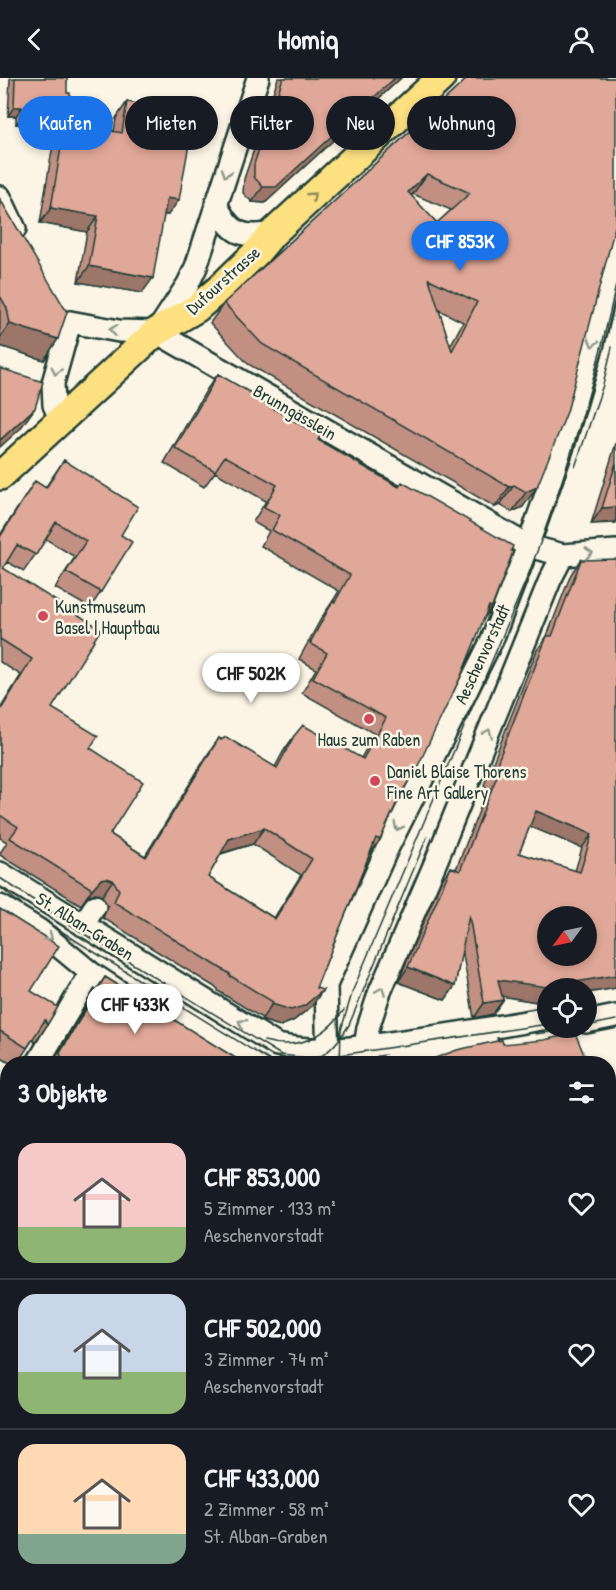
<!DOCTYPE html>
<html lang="de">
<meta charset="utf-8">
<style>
:root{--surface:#171b24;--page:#20242c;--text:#f1f3f6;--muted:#9ea1a6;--line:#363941;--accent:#1a73e8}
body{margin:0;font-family:"Patrick Hand",sans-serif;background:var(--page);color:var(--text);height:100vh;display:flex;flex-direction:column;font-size:22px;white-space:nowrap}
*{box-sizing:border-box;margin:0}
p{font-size:20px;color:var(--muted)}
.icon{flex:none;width:33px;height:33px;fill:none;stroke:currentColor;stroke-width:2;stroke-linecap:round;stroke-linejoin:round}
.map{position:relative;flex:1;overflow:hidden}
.side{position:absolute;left:0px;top:978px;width:616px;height:534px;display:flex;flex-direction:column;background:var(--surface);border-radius:24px 24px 0 0;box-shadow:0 3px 9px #0003}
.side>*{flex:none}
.hud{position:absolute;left:18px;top:18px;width:580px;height:54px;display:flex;gap:12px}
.needle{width:39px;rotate:237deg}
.controls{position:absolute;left:537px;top:828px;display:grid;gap:12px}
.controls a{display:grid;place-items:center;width:60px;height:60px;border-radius:50%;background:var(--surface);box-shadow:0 3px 9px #0003;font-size:30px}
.price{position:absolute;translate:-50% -51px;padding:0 14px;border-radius:21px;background:#fff;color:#222;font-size:20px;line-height:39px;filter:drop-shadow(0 2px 3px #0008)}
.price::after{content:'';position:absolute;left:50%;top:36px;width:18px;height:14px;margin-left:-9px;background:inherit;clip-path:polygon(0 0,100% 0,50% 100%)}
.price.active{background:var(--accent);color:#fff}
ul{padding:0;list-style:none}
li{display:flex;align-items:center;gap:18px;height:150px;padding:0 18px}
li+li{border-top:2px solid var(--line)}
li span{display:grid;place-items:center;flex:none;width:168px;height:120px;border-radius:18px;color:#555}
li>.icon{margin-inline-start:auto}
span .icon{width:72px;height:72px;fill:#fffc;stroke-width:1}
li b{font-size:26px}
h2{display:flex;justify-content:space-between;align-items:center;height:72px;padding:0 18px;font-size:26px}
.tag{padding:0 21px;border-radius:27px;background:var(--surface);box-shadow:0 3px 9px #0003;font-size:21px;line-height:54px}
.tag.active{background:var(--accent);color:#fff}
header{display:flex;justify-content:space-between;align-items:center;height:78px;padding:0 18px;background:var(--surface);font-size:27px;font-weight:700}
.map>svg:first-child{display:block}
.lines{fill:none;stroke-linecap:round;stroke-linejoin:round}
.minor-casing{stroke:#1f3d34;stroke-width:26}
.major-casing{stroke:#1f3d34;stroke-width:32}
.minor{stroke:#fcf5e5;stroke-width:21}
.major{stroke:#fde080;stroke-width:27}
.tram{stroke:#1f3d34;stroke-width:1.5}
.wall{fill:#c19083;stroke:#1f3d34;stroke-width:1.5;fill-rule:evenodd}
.shaded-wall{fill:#9d766a;stroke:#1f3d34;stroke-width:1.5}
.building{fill:#e0a898;stroke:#1f3d34;stroke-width:1.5;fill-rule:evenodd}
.oneway{stroke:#8e998c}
.oneway2{stroke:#8e8e5a}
.poi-dot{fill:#d1495b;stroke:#fcf5e5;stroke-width:2}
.labels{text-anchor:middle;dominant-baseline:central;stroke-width:5;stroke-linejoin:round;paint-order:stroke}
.street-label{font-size:18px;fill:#1f3d34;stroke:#fcf5e5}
.poi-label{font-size:18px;fill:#1f3d34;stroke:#fcf5e5;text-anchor:start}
</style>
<header><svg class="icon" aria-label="back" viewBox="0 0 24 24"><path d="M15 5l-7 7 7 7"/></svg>Homiq<svg class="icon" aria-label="person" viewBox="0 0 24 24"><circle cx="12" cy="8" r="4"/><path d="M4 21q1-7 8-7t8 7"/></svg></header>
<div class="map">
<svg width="616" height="1512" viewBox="0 0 616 1512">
<rect width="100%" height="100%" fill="#fcf5e5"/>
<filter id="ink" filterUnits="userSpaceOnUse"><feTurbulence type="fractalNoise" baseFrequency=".0167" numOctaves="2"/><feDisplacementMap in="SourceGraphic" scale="12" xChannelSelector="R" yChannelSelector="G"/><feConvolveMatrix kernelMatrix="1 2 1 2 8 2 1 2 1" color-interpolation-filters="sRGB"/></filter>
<g filter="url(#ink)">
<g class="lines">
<defs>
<path id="minor" d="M0 119 15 151
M216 126C230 155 241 161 273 155
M70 244 119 253 156 254 528 468 563 477 616 473
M158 252 188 206 196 189 258 0
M61 342 54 327 53 305 70 244
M0 795 277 967C322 976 365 969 410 962 456 956 502 948 548 940
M0 828 39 852 91 895 126 918
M83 847 95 828
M586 944 616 938
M37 986 91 895
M328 986 326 907 387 771 492 562 528 468 562 371 592 269 616 167
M367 986 365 969 368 950 379 916 437 781 550 502 563 477
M390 986 487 965
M0 1020 8 1016
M0 1208 8 1214
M609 1422 616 1420
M27 1504 37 1512
M263 1504 264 1512
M548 1504 551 1512
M565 1504 568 1512
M55 1512 58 1504"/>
<path id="major" d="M0 398 156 254 197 230 219 211 257 174 273 155 441 0"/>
</defs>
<!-- minor casing -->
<use href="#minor" class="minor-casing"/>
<!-- major casing -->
<use href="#major" class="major-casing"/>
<!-- minor -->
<use href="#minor" class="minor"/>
<!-- major -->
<use href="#major" class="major"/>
<!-- tram -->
<path class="tram" d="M575 389 603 307 612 269
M0 800 89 859 281 977 307 980 327 979 548 946
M2 811 23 828 78 864 275 986
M586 948 616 942
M535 956 579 950
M264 963C297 972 324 960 344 932
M305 986C326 979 338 965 349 947L427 759
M340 986 341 952 353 912 529 495C565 401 595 305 616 207
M351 986 378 981
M609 1417 616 1414
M609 1428 616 1425
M544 1504 547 1512
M554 1504 557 1512"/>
</g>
<!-- wall -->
<path class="wall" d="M10 0H67L63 47 16 46V38H8Z
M278 0H401L265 125 252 124 243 115 244 101Z
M468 0H616L523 429 512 434 500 427 495 429 248 286 210 245 224 225ZM413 116 451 132 437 145 411 118ZM439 232 463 244 450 268Z
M127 24 168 62V137H164L142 215 78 204 87 154 40 145 54 60 65 45 114 53 116 40Z
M0 121 58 261 44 282 0 268Z
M218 296 318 362 484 540 401 715 380 762 369 777 316 910 312 928 293 943 280 948 261 942 262 940 218 913V911L103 840 108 828 102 818 96 815 90 817 81 827 0 777V775L7 764 0 760V631L21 597 0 584V457L35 403 45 410 64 382 121 457 101 514 90 530 55 510 75 479 46 461 24 493 7 484 3 490 52 630 90 670 110 756 145 778 208 676 219 660 275 689 283 674 294 658 361 680 375 656 302 615 316 591 299 581 322 539 333 523 339 513 261 468 269 453 253 444 266 423 215 394 204 409 164 385 207 311ZM253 766 301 797 274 840 208 799 221 776Z
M616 365V445L591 446Z
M581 482 616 910 537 924 502 918 503 922 493 936 474 940 462 871 455 908 445 922 398 904 441 803 451 789 456 791 488 710 484 707 537 572 547 558 571 496ZM530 748 582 770 575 793 519 775Z
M0 831 31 913 47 947 35 965 33 961 17 986H11L0 979Z
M105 899 245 986H52L93 917Z
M8 1060V1192L0 1185V1068Z
M84 1504H258V1512H81Z
M282 1504H373L376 1512H283Z
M386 1504H528L530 1512H389Z
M587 1504H609L616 1512H590Z"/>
<!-- shaded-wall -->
<path class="shaded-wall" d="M395 0H401L265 125 252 124 263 109Z
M14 29H22L16 38H8Z
M22 38H69L63 47 16 46Z
M427 96 413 116 394 134 408 114Z
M167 120 179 122 168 137 156 135Z
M51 130 98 138 87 154 40 145Z
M89 188 153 200 142 215 78 204Z
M10 246 58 261 44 282 0 268V260Z
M35 330 20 351 0 369V362Z
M514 407 500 427 495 429 509 409Z
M537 409 523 429 512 434 526 414Z
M616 429V444L591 446 602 430Z
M489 528 492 529 481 545Z
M536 733 592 756 582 770 526 747Z
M264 750 253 766 218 776 229 761Z
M107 800 113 802 102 818 96 815 90 817 81 827 92 811 101 801Z
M408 889 455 908 445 922 398 904Z
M616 897V910L586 915V910H548V922L537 924 488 916 498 902Z
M323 912 312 928 293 943 280 948 261 942 272 926Z
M503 922 493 936 474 940 484 925Z
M616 1060V1070L609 1073V1062Z
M8 1455V1467L0 1469V1461Z"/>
<!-- building -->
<path class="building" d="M15 0H67V15H70L69 38H22V29H14Z
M283 0H395L276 109H263L254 99V86Z
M468 0H616V145L567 334 537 409 526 414 514 407 509 409 262 266 224 225ZM427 96 470 115 437 145 408 114ZM429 201 477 224 452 273Z
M127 24 174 32 168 62 189 66 179 122 167 120 153 200 89 188 98 138 51 130 65 45 122 55Z
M0 121 67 234 58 261 10 246 7 230 0 218Z
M0 290 43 304 35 330 0 362Z
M218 296 258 319 257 321 320 358 318 362 399 409 402 404 513 468 511 473 513 474 492 529 489 528 461 598 416 692 401 715 380 762 376 760 316 910 323 912 304 928 291 932 272 926 273 924 229 897 230 896 114 824 119 812 113 802 107 800 101 801 92 811 10 760 18 749 0 737V633L32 581 0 561V459L35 403 46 410 64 382 138 429 121 457 132 464 101 514 66 494 86 463 56 444 36 477 17 467 3 490 101 551 52 630 98 658 90 670 143 704 110 756 146 779 219 660 221 662 226 659 277 690 294 658 303 647 363 681 386 640 313 600 327 575 310 565 333 523 335 524 350 497 272 452 280 437 264 429 277 407 225 378 215 393 175 370ZM264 750 312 781 275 841 208 799 229 761Z
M616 385V429L602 430Z
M616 481V897L547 909 498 902 503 922 484 925 469 837 455 908 408 889 451 789 460 793 498 695 494 693 547 558H552L581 482ZM536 733 592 756 580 794 519 775ZM548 838H586V878H548Z
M0 831 59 868 31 913 58 929 47 947 45 942 27 970 0 953Z
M105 899 245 986H64L60 975Z
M575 955 588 986H419L457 972 502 962 503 966 544 962Z
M0 1003 3 1010 0 1014Z
M616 1037V1060L609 1062V1039Z
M8 1060V1163L0 1157V1068Z
M0 1216 8 1222V1455L0 1461Z
M616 1450V1512H607L604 1504H609V1453Z
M0 1475 8 1479V1504H37L35 1512H0Z
M89 1504H258V1512H86Z
M291 1504H373L376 1512H292Z
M402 1504H528L530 1512H405Z"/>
<!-- one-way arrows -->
<defs><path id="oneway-chevron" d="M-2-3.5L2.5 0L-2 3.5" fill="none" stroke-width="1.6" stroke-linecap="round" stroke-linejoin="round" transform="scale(1.5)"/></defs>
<g class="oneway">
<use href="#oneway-chevron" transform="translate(226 95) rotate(109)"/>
<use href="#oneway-chevron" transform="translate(113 252) rotate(-171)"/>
<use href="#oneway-chevron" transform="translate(593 265) rotate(105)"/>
<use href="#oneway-chevron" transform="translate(56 293) rotate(106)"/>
<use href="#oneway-chevron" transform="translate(589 475) rotate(-5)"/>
<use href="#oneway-chevron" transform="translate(488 655) rotate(-68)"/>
<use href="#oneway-chevron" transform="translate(398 749) rotate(117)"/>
<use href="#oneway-chevron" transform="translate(49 859) rotate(38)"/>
<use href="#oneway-chevron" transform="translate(381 913) rotate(-67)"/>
<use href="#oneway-chevron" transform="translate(242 945) rotate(-148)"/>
</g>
<use class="oneway2" href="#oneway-chevron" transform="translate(312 118) rotate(-43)"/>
</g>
<!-- markers -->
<g class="poi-dot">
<circle cx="43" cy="538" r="6"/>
<circle cx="369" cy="641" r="6"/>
<circle cx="375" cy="703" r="6"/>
</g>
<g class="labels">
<!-- street labels -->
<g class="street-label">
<text transform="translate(223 202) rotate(-42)">Dufourstrasse</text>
<text transform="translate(295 334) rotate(30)">Brunngässlein</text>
<text transform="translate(482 576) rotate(-65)">Aeschenvorstadt</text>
<text transform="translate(85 848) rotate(32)">St. Alban-Graben</text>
</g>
<!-- poi labels -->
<g class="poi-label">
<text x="55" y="528">Kunstmuseum<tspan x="55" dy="21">Basel | Hauptbau</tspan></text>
<text x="369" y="661" text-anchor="middle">Haus zum Raben</text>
<text x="387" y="693">Daniel Blaise Thorens<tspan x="387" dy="21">Fine Art Gallery</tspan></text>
</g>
</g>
</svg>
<div class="controls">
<a><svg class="needle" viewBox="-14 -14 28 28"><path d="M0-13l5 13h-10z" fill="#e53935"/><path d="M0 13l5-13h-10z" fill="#9ea1a6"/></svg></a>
<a><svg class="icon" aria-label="locate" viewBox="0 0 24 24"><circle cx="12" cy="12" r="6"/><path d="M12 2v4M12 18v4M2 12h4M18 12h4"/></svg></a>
</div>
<b class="price active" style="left:460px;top:194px">CHF 853K</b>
<b class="price" style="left:251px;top:626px">CHF 502K</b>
<b class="price" style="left:135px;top:957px">CHF 433K</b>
<div class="hud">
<a class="tag active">Kaufen</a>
<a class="tag">Mieten</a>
<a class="tag">Filter</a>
<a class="tag">Neu</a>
<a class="tag">Wohnung</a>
</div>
<section class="side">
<h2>3 Objekte<svg class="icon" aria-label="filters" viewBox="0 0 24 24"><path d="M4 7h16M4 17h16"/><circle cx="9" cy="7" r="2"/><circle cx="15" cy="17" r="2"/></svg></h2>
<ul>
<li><span style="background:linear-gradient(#f6c9c9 70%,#8fb573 0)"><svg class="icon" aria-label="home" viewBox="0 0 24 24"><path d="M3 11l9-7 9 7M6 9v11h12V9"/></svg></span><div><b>CHF 853,000</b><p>5 Zimmer · 133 m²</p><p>Aeschenvorstadt</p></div><svg class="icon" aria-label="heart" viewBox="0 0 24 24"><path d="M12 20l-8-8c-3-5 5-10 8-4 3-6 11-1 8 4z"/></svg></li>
<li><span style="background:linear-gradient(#c9d6e8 65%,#8fb573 0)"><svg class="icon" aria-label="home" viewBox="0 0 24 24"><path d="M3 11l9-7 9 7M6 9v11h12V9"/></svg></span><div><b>CHF 502,000</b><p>3 Zimmer · 74 m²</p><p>Aeschenvorstadt</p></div><svg class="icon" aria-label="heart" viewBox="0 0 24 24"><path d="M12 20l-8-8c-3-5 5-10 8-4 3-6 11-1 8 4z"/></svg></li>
<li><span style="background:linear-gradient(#ffd9b3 75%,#7fa58c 0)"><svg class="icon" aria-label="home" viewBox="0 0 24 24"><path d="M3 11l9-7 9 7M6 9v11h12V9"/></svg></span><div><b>CHF 433,000</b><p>2 Zimmer · 58 m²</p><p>St. Alban-Graben</p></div><svg class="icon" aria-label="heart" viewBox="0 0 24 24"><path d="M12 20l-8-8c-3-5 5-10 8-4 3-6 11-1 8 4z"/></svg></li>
</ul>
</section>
</div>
